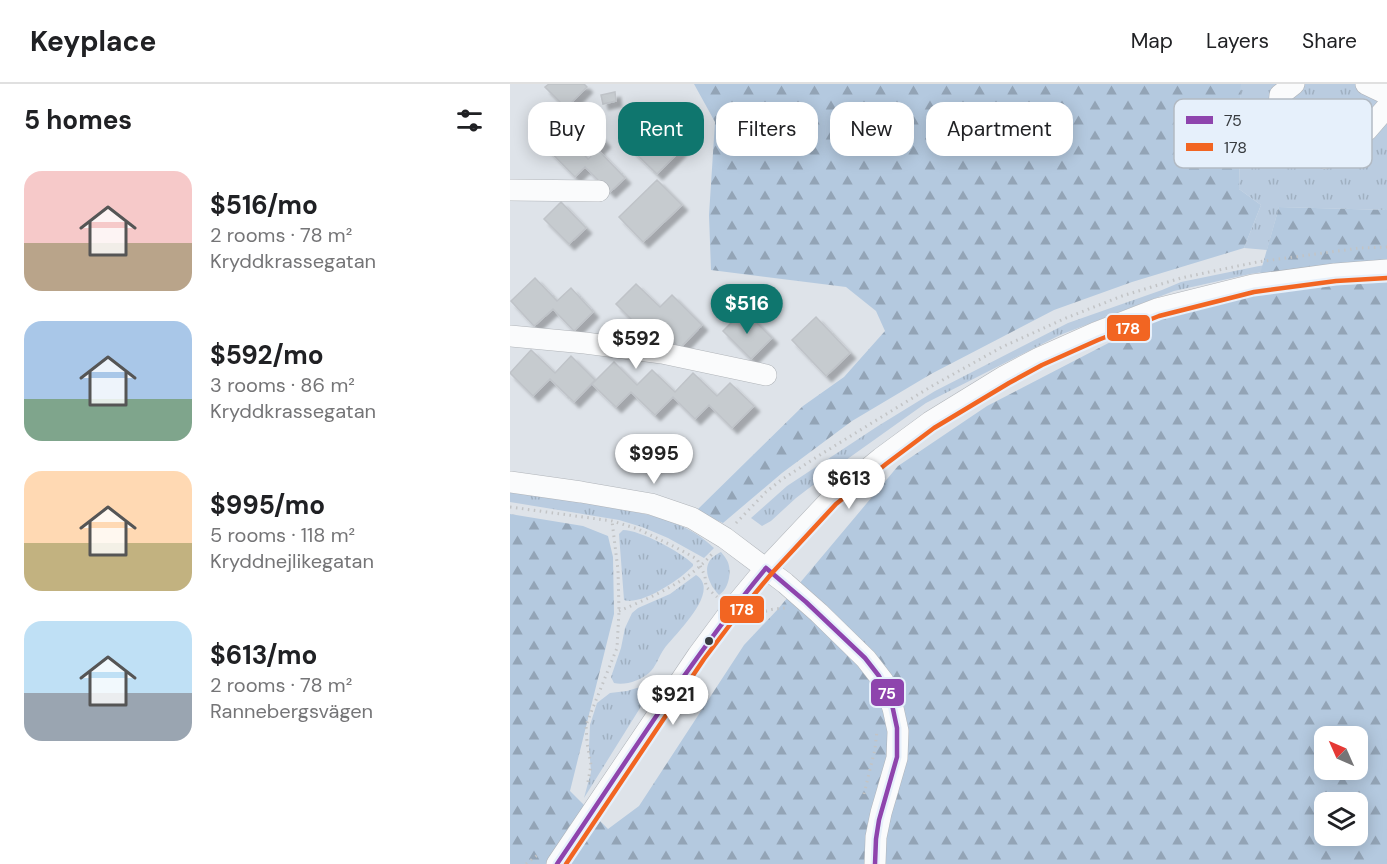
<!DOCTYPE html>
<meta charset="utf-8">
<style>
:root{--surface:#fff;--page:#f6f6f6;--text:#202124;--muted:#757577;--line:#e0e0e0;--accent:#0f766e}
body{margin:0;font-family:"DM Sans",sans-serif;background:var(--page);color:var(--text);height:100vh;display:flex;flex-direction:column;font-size:22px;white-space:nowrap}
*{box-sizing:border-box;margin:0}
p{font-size:20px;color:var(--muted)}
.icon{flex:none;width:33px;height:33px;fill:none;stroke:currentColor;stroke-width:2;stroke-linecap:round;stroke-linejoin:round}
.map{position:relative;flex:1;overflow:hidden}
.side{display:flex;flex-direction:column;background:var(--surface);width:510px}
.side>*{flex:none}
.hud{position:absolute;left:18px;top:18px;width:570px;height:54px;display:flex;gap:12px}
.needle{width:39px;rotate:315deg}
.controls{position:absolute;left:804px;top:642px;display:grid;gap:12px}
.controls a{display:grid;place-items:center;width:54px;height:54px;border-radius:12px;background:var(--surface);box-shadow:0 3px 15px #0003;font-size:30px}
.price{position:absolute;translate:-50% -51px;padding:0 14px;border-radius:21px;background:#fff;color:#222;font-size:20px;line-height:39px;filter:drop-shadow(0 2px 3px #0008)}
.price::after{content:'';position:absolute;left:50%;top:36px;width:18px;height:14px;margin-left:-9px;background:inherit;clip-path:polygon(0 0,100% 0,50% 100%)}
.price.selected{background:var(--accent);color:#fff}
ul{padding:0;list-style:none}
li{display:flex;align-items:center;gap:18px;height:150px;padding:0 24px}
li span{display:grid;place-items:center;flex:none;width:168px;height:120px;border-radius:18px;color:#555}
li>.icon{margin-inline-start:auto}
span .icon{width:72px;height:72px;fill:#fffc;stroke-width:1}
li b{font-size:26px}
h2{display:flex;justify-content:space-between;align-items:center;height:72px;padding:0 24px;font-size:26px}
.pill{padding:0 21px;border-radius:18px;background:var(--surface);box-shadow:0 3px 15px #0003;font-size:21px;line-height:54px}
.pill.selected{background:var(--accent);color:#fff}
header{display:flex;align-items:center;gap:36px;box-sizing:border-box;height:84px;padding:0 30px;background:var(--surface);border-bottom:2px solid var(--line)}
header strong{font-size:28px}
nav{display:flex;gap:33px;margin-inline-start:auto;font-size:21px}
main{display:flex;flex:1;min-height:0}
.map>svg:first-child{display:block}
.grass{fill:url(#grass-tufts)}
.forest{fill:url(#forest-firs);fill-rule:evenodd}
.building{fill:#c6cbcf;stroke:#bfc3c8;stroke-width:1.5;filter:url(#shadow)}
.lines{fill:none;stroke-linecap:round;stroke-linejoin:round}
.minor-casing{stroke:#b0b4b9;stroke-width:22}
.path{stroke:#c2c4c6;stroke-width:3;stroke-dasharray:1.5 4.5;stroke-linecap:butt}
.minor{stroke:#fafbfc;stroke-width:21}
.bus-1-casing{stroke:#e6f0fb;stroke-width:9}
.bus-2-casing{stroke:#e6f0fb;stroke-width:9}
.bus-1{stroke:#8e44ad;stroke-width:4.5}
.bus-2{stroke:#f26522;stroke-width:4.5}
.bus-dot{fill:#373b3f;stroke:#e6f0fb;stroke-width:2}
.key{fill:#e6f0fb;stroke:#b2bac3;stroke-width:1.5}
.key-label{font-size:16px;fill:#373b3f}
.line-badge{stroke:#e6f0fb;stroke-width:2}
.badge-label{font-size:16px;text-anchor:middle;font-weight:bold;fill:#fff}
</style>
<header>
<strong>Keyplace</strong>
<nav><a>Map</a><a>Layers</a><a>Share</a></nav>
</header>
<main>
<section class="side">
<h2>5 homes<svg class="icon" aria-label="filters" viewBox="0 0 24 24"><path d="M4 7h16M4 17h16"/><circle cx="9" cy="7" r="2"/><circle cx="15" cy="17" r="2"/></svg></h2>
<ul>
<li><span style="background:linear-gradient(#f6c9c9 60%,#b9a48a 0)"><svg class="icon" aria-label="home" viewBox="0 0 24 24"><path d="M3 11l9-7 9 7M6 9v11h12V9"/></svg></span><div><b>$516/mo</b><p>2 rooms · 78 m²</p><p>Kryddkrassegatan</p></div></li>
<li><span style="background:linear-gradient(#a9c7e8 65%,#7fa58c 0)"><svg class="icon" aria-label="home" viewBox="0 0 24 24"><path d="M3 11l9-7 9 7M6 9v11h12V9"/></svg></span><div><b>$592/mo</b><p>3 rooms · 86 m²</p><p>Kryddkrassegatan</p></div></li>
<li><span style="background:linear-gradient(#ffd9b3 60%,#c2b280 0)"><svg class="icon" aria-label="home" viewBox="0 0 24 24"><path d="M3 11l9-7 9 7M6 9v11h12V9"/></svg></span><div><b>$995/mo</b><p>5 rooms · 118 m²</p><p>Kryddnejlikegatan</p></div></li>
<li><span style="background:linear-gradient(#bfe0f5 60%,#9aa5b1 0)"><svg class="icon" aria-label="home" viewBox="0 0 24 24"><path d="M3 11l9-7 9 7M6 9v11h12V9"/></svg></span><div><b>$613/mo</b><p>2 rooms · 78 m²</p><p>Rannebergsvägen</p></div></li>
</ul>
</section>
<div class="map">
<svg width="877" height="780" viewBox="0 0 877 780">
<defs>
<pattern id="grass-tufts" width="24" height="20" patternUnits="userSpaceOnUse" patternTransform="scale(1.5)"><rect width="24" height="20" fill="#bacce0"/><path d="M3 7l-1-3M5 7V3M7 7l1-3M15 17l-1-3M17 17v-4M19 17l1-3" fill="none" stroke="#a0b0c1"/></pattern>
<pattern id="forest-firs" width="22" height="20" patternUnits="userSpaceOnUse" patternTransform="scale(1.5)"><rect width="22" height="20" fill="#b4c9df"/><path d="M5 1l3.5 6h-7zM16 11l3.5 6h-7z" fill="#93a4b6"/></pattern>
<filter id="shadow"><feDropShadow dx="5.5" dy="5.5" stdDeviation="1.5" flood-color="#0004"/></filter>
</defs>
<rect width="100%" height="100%" fill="#dee3e9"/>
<!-- grass -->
<path class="grass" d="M731 0H877V126L769 123 757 166 734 164 751 121 729 105Z
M860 168 838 175 740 190 664 207 550 251 416 319 336 376 286 414 261 437 252 442 241 434 277 402 368 342 425 307 558 239 652 206 671 198 749 182Z
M0 407C29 412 58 416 87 421 127 428 174 434 204 464L194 474 158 454 132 443 109 436 0 418Z
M113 446C130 446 171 468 183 480V482C171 495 131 522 114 516L109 450Z
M211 468C214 472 218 476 219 482 221 491 218 506 209 511 202 504 193 489 199 478 201 474 207 470 211 468Z
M186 491C212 507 165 550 154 565 149 572 146 583 139 589 131 596 115 602 104 599L101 593 111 564 115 544 122 529 128 524 160 510Z
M145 595 130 624 74 714 81 688 79 663 80 641 87 619 100 609 117 607 130 603Z"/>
<!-- forest -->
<path class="forest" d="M184 0H731L729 105 751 121 734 164 622 198 544 226 421 290 342 337 272 389 213 439 186 427 293 322 334 293 375 247 366 227 336 203 201 186 199 131 205 38Z
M769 123 877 126V780H0V430L73 442 98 452 103 473 104 530 60 707 98 745 129 722 234 561 268 525 388 382 477 322 639 238 744 211ZM814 652H848V686H814ZM814 718H848V752H814Z"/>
<!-- building -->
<path class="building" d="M39 0H74L77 3 56 24 35 3Z
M105 8 106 17 93 20 91 11Z
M152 34 177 60 147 90 121 65Z
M48 43 78 75 88 66 115 94 100 108 75 83 65 93 31 58Z
M87 49 95 58 87 66 78 57Z
M147 96 172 121 133 158 109 133Z
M51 118 76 144 59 160 34 135Z
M25 194 47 217 61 204 83 228 64 247 43 225 24 242 1 217Z
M126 200 150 223 162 211 192 241 170 264 142 236 132 246 106 220Z
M234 226 262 254 241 275 213 247Z
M306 233 340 269 316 292 282 256Z
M21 266 45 289 61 272 85 296 64 318 40 295 23 312 0 289Z
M104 278 127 301 142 286 165 308 183 289 207 312 220 299 244 322 222 344 199 321 185 335 163 313 145 331 121 308 106 323 82 300Z"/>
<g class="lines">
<defs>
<path id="minor" d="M784 0 770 11 767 43 783 63 815 74 857 46 877 23
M856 0 877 10
M0 106 89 107
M0 252 75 259 152 269 256 291
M0 398 71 408 141 420 182 434 215 454 275 499 309 529 356 575 373 597 383 624 388 647 387 674 371 729 366 753 365 780
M47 780 188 571 222 525 256 484 321 415 371 374 420 338 495 292 529 274 585 249 647 225 743 201 825 190 877 186"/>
</defs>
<!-- minor casing -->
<use href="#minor" class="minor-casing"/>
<!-- path -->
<path class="path" d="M0 423 102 437 128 445 165 463 187 475 195 492 196 503 207 513
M226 439 256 408 271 396 313 369 422 302 492 263 556 234 612 212 671 194 747 178 850 164 877 163
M109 527C135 516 170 501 190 482 195 478 199 473 204 468
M236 535 240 538C252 527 258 525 275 524
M78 698 81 681 77 659 76 641 107 564 109 527 108 486 102 437
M354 710 365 665 367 646
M16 780 29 770"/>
<!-- minor -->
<use href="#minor" class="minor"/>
<defs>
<path id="bus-1" d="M256 484 296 518 355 574 369 592 381 616 387 644V673L369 736 366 755 365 780
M47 780C115 680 179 577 256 484"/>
<path id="bus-2" d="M56 780 194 575 228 530 262 489 326 420 376 380 424 344 499 299 532 281 588 256 649 232 744 208 826 197 877 194"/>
</defs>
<!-- bus-1 casing -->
<use href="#bus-1" class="bus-1-casing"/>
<!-- bus-2 casing -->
<use href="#bus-2" class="bus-2-casing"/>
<!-- bus-1 -->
<use href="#bus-1" class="bus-1"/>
<!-- bus-2 -->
<use href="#bus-2" class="bus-2"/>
</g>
<!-- markers -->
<circle class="bus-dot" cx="199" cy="557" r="5"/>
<!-- legend -->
<rect x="664" y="15" width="198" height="69" rx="9" class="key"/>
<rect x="676" y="32" width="27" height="8" fill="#8e44ad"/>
<rect x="676" y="59" width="27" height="8" fill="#f26522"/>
<g class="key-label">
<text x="714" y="42">75</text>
<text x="714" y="69">178</text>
</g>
<g class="line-badge">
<rect x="596" y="230" width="45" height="28" rx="6" fill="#f26522"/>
<rect x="209" y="511" width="46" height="29" rx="6" fill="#f26522"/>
<rect x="360" y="594" width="35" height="29" rx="6" fill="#8e44ad"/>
</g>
<g class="badge-label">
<text x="618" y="250">178</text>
<text x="232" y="531">178</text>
<text x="377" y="615">75</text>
</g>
</svg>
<div class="controls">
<a><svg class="needle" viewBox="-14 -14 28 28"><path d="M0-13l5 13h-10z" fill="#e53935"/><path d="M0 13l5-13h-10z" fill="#757577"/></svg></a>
<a><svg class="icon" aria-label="layers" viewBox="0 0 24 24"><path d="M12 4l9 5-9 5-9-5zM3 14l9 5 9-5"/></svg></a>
</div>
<b class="price selected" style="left:237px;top:251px">$516</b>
<b class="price" style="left:126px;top:286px">$592</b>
<b class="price" style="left:144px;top:401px">$995</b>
<b class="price" style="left:339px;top:426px">$613</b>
<b class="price" style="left:163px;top:642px">$921</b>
<div class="hud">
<a class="pill">Buy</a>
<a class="pill selected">Rent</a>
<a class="pill">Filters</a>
<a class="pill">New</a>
<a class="pill">Apartment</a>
</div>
</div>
</main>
